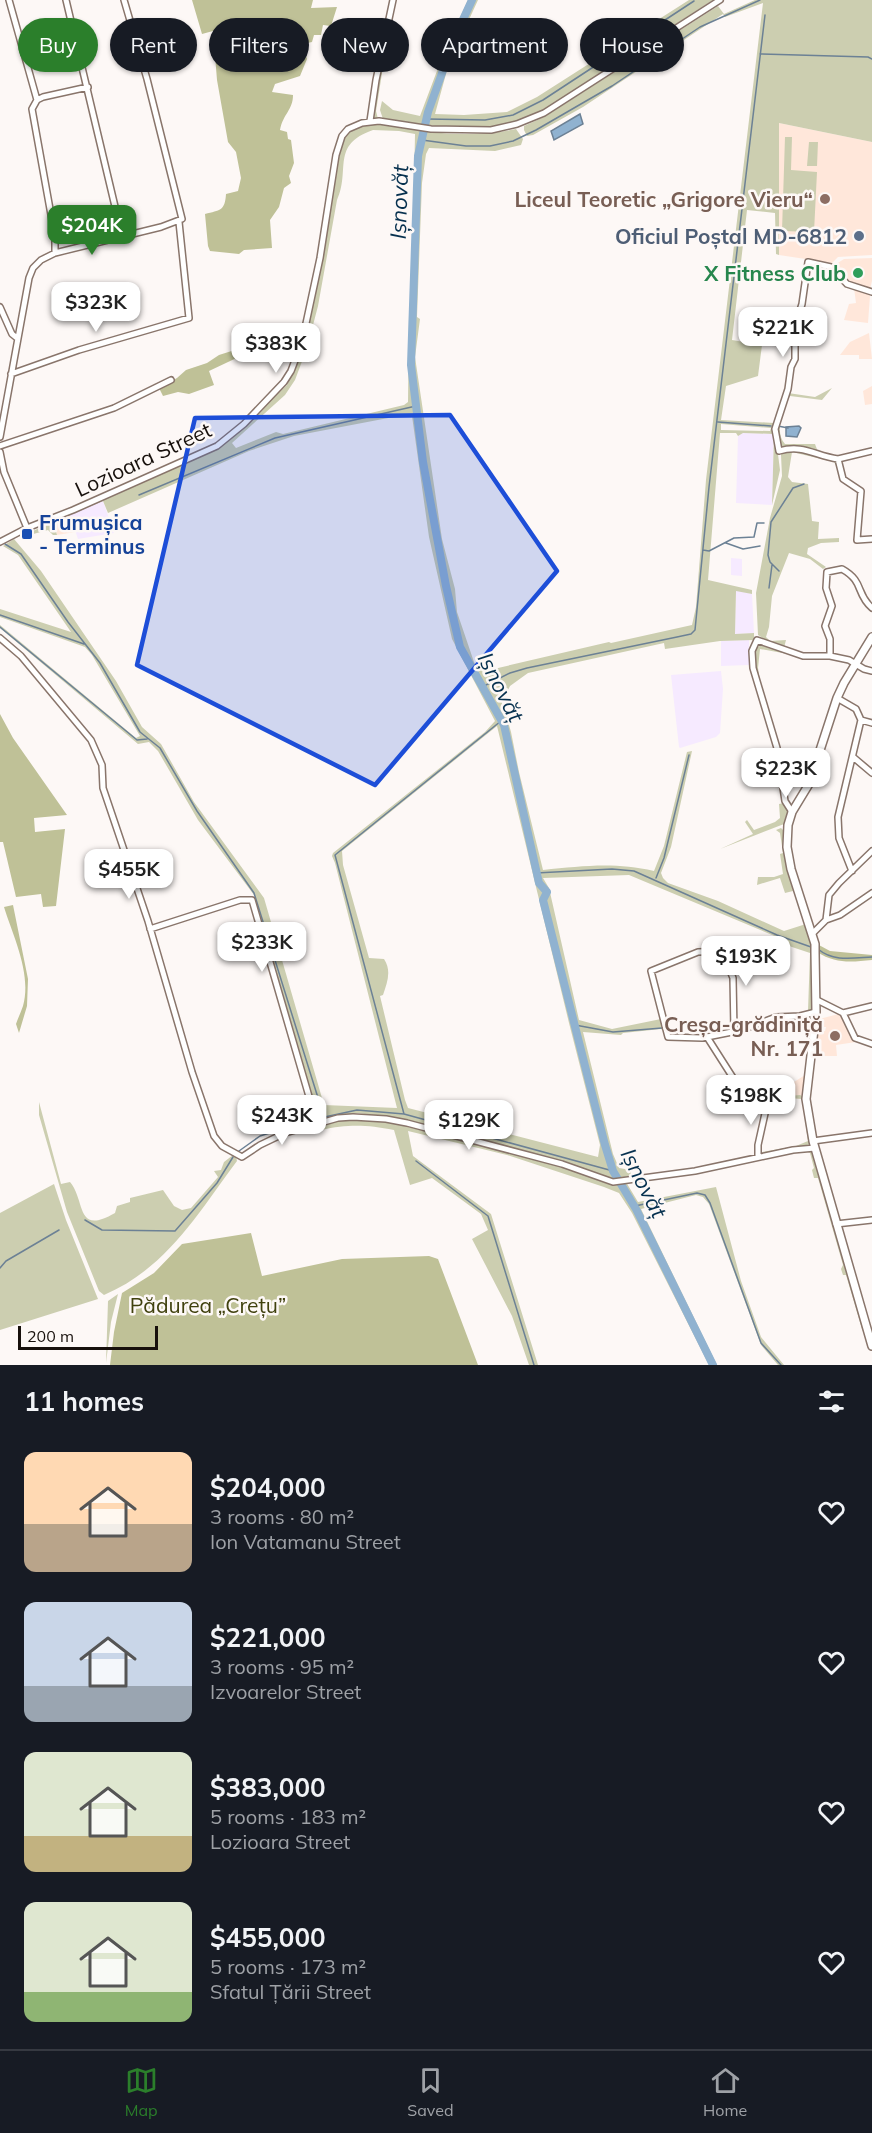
<!DOCTYPE html>
<meta charset="utf-8">
<style>
:root{--surface:#171b24;--page:#242831;--text:#f1f3f6;--muted:#9ea1a6;--line:#363941;--accent:#2b7f2b}
body{margin:0;font-family:Mulish,sans-serif;background:var(--page);color:var(--text);height:100vh;display:flex;flex-direction:column;font-size:22px;white-space:nowrap}
*{box-sizing:border-box;margin:0}
p{font-size:20px;color:var(--muted)}
.icon{flex:none;width:33px;height:33px;fill:none;stroke:currentColor;stroke-width:2;stroke-linecap:round;stroke-linejoin:round}
.map{position:relative;height:1365px;overflow:hidden}
.drawer{display:flex;flex-direction:column;background:var(--surface);flex:1}
.drawer>*{flex:none}
.top-card{position:absolute;left:18px;top:18px;width:837px;height:54px;display:flex;gap:12px}
.scale{position:absolute;left:18px;bottom:15px;width:140px;box-sizing:border-box;padding-left:6px;border:3px solid #17100c;border-top:0;font-size:16px;line-height:21px;white-space:nowrap;color:#17100c;-webkit-text-stroke:4px #fdf8f6;paint-order:stroke}
.price{position:absolute;translate:-50% -51px;padding:0 14px;border-radius:12px;background:#fff;color:#222;font-size:20px;line-height:39px;filter:drop-shadow(0 2px 3px #0008)}
.price::after{content:'';position:absolute;left:50%;top:36px;width:18px;height:14px;margin-left:-9px;background:inherit;clip-path:polygon(0 0,100% 0,50% 100%)}
.price.on{background:var(--accent);color:#fff}
ul{padding:0;list-style:none}
li{display:flex;align-items:center;gap:18px;height:150px;padding:0 24px}
li span{display:grid;place-items:center;flex:none;width:168px;height:120px;border-radius:12px;color:#555}
li>.icon{margin-inline-start:auto}
span .icon{width:72px;height:72px;fill:#fffc;stroke-width:1}
li b{font-size:26px}
h2{display:flex;justify-content:space-between;align-items:center;height:72px;padding:0 24px;font-size:26px}
.chip{padding:0 21px;border-radius:27px;background:var(--surface);box-shadow:0 2px 4px #0004;font-size:21px;line-height:54px}
.chip.on{background:var(--accent);color:#fff}
.tab-bar{display:flex;justify-content:space-around;align-items:center;height:84px;border-top:2px solid var(--line);background:var(--surface);font-size:16px;color:var(--muted)}
.tab-bar a{display:grid;justify-items:center;gap:3px}
.tab-bar .on{color:var(--accent)}
.map>svg:first-child{display:block}
.built{fill:#ffe7da}
.industrial{fill:#f6eaff}
.green{fill:#ccceb0;fill-rule:evenodd}
.forest{fill:#bfc197}
.water{fill:#90b2d0;stroke:#6c8195;stroke-width:1.5}
.lines{fill:none;stroke-linecap:round;stroke-linejoin:round}
.stream{stroke:#6c8195;stroke-width:1.5}
.river{stroke:#90b2d0;stroke-width:8}
.minor-casing{stroke:#89756b;stroke-width:8}
.major-casing{stroke:#89756b;stroke-width:10}
.minor{stroke:#fff;stroke-width:5}
.major{stroke:#fff;stroke-width:7}
.marked{fill:#1d4ed8;fill-opacity:0.2;stroke:#1d4ed8;stroke-width:4.5;stroke-linejoin:round}
.education-dot{fill:#8d6e63;stroke:#fdf8f6;stroke-width:2}
.service-dot{fill:#5c6f8a;stroke:#fdf8f6;stroke-width:2}
.leisure-dot{fill:#2e9e5b;stroke:#fdf8f6;stroke-width:2}
.transit-dot{fill:#1a4fb4;stroke:#fdf8f6;stroke-width:2}
.labels{text-anchor:middle;dominant-baseline:central;stroke-width:5;stroke-linejoin:round;paint-order:stroke}
.education-label{font-size:21px;font-weight:bold;fill:#785e54;stroke:#fdf8f6;text-anchor:end}
.service-label{font-size:21px;font-weight:bold;fill:#4e5e75;stroke:#fdf8f6;text-anchor:end}
.leisure-label{font-size:21px;font-weight:bold;fill:#27864d;stroke:#fdf8f6;text-anchor:end}
.street-label{font-size:21px;fill:#17100c;stroke:#fdf8f6}
.transit-label{font-size:21px;font-weight:bold;fill:#164399;stroke:#fdf8f6;text-anchor:start}
.park-label{font-size:21px;fill:#40410e;stroke:#fdf8f6}
.water-label{font-size:22px;font-style:italic;fill:#07314f;stroke:#fdf8f6}
</style>
<div class="map">
<svg width="872" height="1365" viewBox="0 0 872 1365">
<rect width="100%" height="100%" fill="#fdf8f6"/>
<!-- built -->
<path class="built" d="M779 123 872 142V255L838 257 832 263 779 255Z
M872 258V281L870 289 851 283 833 266 844 259Z
M854 288 867 293 870 296 868 323 844 320 849 304 856 303Z
M869 333 872 359H859V355H840L850 342Z
M872 386V404L865 405 863 391Z
M70 515 75 532 57 535 53 522Z
M839 1014 856 1042 836 1045 837 1056H816L818 1031H825L826 1027H818L819 1019Z
M805 1075 802 1099 775 1097 777 1086 794 1082Z"/>
<!-- industrial -->
<path class="industrial" d="M743 433 774 434 772 505 736 503 738 436Z
M103 501 114 533 78 539 70 515Z
M731 558 742 559V576L731 575Z
M736 590 752 594 754 633 735 634Z
M749 640V665L721 666V641Z
M721 671 723 689 720 733 716 737 680 748 679 747 671 675Z"/>
<!-- green -->
<path class="green" d="M468 0H478L449 63 435 114 464 115 507 112 537 97 689 0H713L543 110C528 117 512 123 495 126 460 131 418 124 383 119L380 110 382 101 393 110 420 116 443 55Z
M755 0H872V142L779 123V255L776 254 775 213 747 210 732 340 762 345 758 376 726 386 721 420 774 423 780 470 772 505 774 434 743 433 738 436 736 433H720L708 580 752 590V594L736 591 735 634 754 633V640L720 641 665 649 664 643 528 673 510 686 502 702V712L507 718 511 732 519 772 543 870C583 866 615 862 654 871L664 846 687 752 692 751 671 847 661 873 663 878 668 883 718 901 784 931 806 924 812 943V1009L808 1011 810 953 783 944 784 940 629 875 543 878 549 888 579 1020 612 1029 661 1019 664 1031 661 1029 623 1033 621 1035 583 1032 613 1154 619 1168 631 1170V1175L616 1180 567 1163 397 1118 357 1113 319 1121 254 895 198 820 158 751 149 742 138 744 0 628V625L136 738 140 736 92 655 85 647 0 617V609L71 632 18 555 3 546 14 539 41 571 116 681 142 727 161 744 194 802 264 898 324 1105 397 1108 335 863 332 856 333 853 485 732 495 721 452 639 429 537 412 416 404 415 294 436 249 451 108 513 103 501 70 515 213 450 230 440 273 398 287 385 294 370 306 335 323 257 340 148C344 137 348 130 360 126 382 119 407 130 429 132 457 135 489 135 516 129L523 139 521 145 495 151 429 148 426 154 422 183 417 317 420 319 415 357 442 539 455 589 457 612 474 662 478 669 485 671 609 642 611 643 692 625 696 607 706 480 763 3 725 17 723 14 583 107 533 135 527 136 524 130V126L544 117 718 6 724 14ZM373 130 399 131 415 134 412 287 409 315 408 402 404 405 283 434 276 432 236 448 232 443 285 395 295 380 307 348 318 306 337 200C351 170 330 145 373 130ZM721 424 771 428 770 431 721 430ZM497 726 569 1023 600 1145 598 1157 408 1108 405 1100 380 996 383 995C387 983 392 971 384 959L369 958 343 865 342 851Z
M387 42 376 111 378 119 372 118 378 81Z
M785 137H792L791 170 817 172 814 232 782 231Z
M809 142H818L817 166H807Z
M832 388 822 400 790 396C783 409 774 432 785 444H815L818 452 802 447 781 449 776 428 788 393 815 397Z
M790 449C807 451 820 458 836 461L838 469 834 462 792 452 788 477 792 482 808 484 812 521 819 522 818 539 839 538V542L821 543 808 548 807 554 826 567 823 569 810 559 789 553 772 596 769 627 766 637 770 641 786 640 784 648 770 643 758 635 756 593 770 518 782 476 781 455 782 452Z
M53 522 57 535H53L48 530 26 536V534Z
M761 645 788 654 760 649 758 668 761 688 754 671 755 649Z
M784 803 789 814 784 824 720 849 753 834 745 822 747 820 754 830 775 822 780 818 779 804Z
M781 828 785 832 786 858 793 891 785 893 780 878 757 885 758 877H774L783 874 780 854 783 853 780 833 776 830Z
M800 1095 804 1097 811 1146 763 1154 762 1152 796 1146 808 1141 802 1099 779 1097Z
M39 1102 61 1184 70 1182C86 1201 75 1236 115 1213L117 1206 130 1202V1198L163 1190 174 1206 182 1210 191 1208 218 1177 214 1171 221 1170 224 1162 233 1155 236 1157 237 1161C198 1213 167 1268 104 1295L99 1291 67 1212 39 1115Z
M357 1119 388 1122 456 1139 568 1169 608 1184 617 1185 626 1182 638 1202 716 1187 741 1281 761 1337 784 1365H778L761 1345 709 1204 703 1197 696 1195 641 1209 717 1365H709L632 1213 619 1193 604 1187 507 1155 408 1131 413 1156 491 1214 538 1365H529L512 1316 472 1239 488 1230 481 1214 432 1178 410 1185 394 1130C367 1125 349 1124 321 1130L320 1125 338 1120Z
M812 1150 870 1347 862 1329 846 1275H843L841 1269 843 1265 818 1178H814L812 1170 814 1168 810 1153 805 1151Z
M54 1184 66 1220 98 1299 0 1330V1213Z
M118 1294 111 1322 106 1363 108 1301Z"/>
<!-- forest -->
<path class="forest" d="M192 0H313L311 8 337 7 331 26 323 25 321 35H314L312 42 303 44 307 59 300 76 275 84 272 92 293 95C293 110 283 114 280 130L287 132 288 139 291 140 294 163 289 176 291 183 284 188 279 207 270 220 272 248 244 250 239 254 210 251 208 246 205 214C220 210 225 211 226 194L238 191 241 178 236 152 228 142 217 80 213 31 202 34Z
M241 348 245 350V354L209 371 214 385 189 394 178 392 163 396 159 388 177 378 186 370 207 363 219 355Z
M0 714 13 738 67 815 34 818 35 832 65 829 56 906 43 907 41 894 16 897 3 842H0Z
M13 905 28 979 27 1006 19 1033 16 1024C18 1018 21 1012 23 1006 32 974 13 936 4 907Z
M817 944 830 951 872 955V960C851 962 836 964 817 952Z
M251 1233 262 1276 342 1259 429 1256 438 1259 478 1365H110L114 1332 122 1293 154 1273 182 1244Z"/>
<!-- water -->
<path class="water" d="M580 114 583 124 554 140 551 131Z
M799 426 801 428 797 437 786 436V427Z"/>
<g class="lines">
<!-- stream -->
<path class="stream" d="M760 54 868 57 872 59
M427 119 485 120 513 115 543 100 694 1
M422 140 466 146H490L513 141 536 130 612 86 700 27 760 0
M718 422 771 426
M778 426 788 428
M139 495 275 438 416 406
M726 543 743 549 760 546
M5 544 21 554 68 622 100 663 140 732 160 748 197 811 254 893 324 1117
M703 550 709 551 734 538 754 537 757 523H764
M779 571 770 562 768 555 771 522 793 488 804 484
M769 588 772 565
M0 615 84 644
M0 627 137 740 147 739
M482 687 510 673 527 668 677 637 691 634 695 630 709 487 765 15
M536 873 612 869 634 871 777 935 811 947
M656 878 664 858 689 755
M818 949C833 962 853 958 872 957
M575 1025 613 1032 662 1028
M404 1114 335 855 501 721
M320 1118 357 1110 404 1114 613 1171
M239 1151 260 1136 311 1120
M416 1161 488 1216 534 1365
M635 1206 697 1193 705 1195 710 1203 761 1343 781 1365
M85 1220 102 1230 175 1231 217 1183 233 1157
M0 1268 6 1261 59 1230"/>
<!-- river -->
<path class="river" d="M472 0 455 37 428 112 418 156 411 365 423 462 446 586 460 647 504 725 539 883 547 892 543 900 605 1145 613 1171 636 1209 713 1365"/>
<defs>
<path id="minor" d="M9 0 37 100
M66 0 122 236
M370 121 376 80 393 0
M55 253V237L32 109 37 100 43 97 88 87
M872 292 847 284 831 267 808 262 802 304 795 326V359L791 367 788 389 775 429 779 451C804 444 815 456 838 459L843 479 861 491 857 540 872 539
M0 307 12 334 17 338
M11 374 79 350 189 318 179 222
M0 437 29 278 33 268 41 260 55 253 161 227 182 219 147 79 124 0
M0 446 114 408 171 380
M0 452 4 472 27 528
M838 459 872 451
M0 542 27 528 73 510 217 446 244 424 284 382 291 371 302 342 320 258 336 155 342 136 348 129 362 123 379 121 431 129 491 130 517 124 544 113 720 0
M0 638 21 656 91 740 102 765 103 788 148 921 192 1072 214 1136 222 1146 242 1157 260 1145 285 1133 338 1118 353 1117 386 1119 407 1123 562 1164 613 1182 695 1171 793 1150 815 1148
M830 656V639L825 626 832 606 826 588 827 572 842 569C865 582 855 593 872 608
M837 698 856 709 861 720 872 723
M853 757 872 773
M792 812 785 801 777 748 753 668 752 651 757 640 803 656H830L849 660 864 669 872 671
M852 871 839 838 838 817 861 720
M826 920 840 915 872 893
M150 929 240 900H252L317 1124
M812 934 826 920 829 895 839 883 872 851
M817 1000 843 1013 872 1006
M843 1013 855 1038 872 1044
M734 1031 733 978 722 951 698 952 651 971 668 1037 702 1038 742 1030 776 1017 800 1016 816 1012
M707 1037 744 1095 767 1098 768 1100 758 1145V1157
M813 1141 872 1133
M836 1224 872 1220"/>
<path id="major" d="M872 637 844 683 837 698 809 784 792 812 788 825 787 847 791 869 815 944V952L816 1012 806 1099 813 1141 872 1346"/>
</defs>
<!-- minor casing -->
<use href="#minor" class="minor-casing"/>
<!-- major casing -->
<use href="#major" class="major-casing"/>
<!-- minor -->
<use href="#minor" class="minor"/>
<!-- major -->
<use href="#major" class="major"/>
</g>
<!-- marked area -->
<path class="marked" d="M450 415 557 571 375 785 137 665 195 418Z"/>
<!-- markers -->
<g class="education-dot">
<circle cx="825" cy="199" r="6"/>
<circle cx="835" cy="1036" r="6"/>
</g>
<circle class="service-dot" cx="859" cy="236" r="6"/>
<circle class="leisure-dot" cx="858" cy="273" r="6"/>
<rect class="transit-dot" x="21" y="528" width="12" height="12" rx="3"/>
<g class="labels">
<!-- education labels -->
<g class="education-label">
<text x="813" y="199">Liceul Teoretic „Grigore Vieru“</text>
<text x="823" y="1024">Creșa-grădiniță<tspan x="823" dy="24">Nr. 171</tspan></text>
</g>
<!-- service labels -->
<g class="service-label">
<text x="847" y="236">Oficiul Poștal MD-6812</text>
</g>
<!-- leisure labels -->
<g class="leisure-label">
<text x="846" y="273">X Fitness Club</text>
</g>
<!-- street labels -->
<g class="street-label">
<text transform="translate(143 459) rotate(-25)">Lozioara Street</text>
</g>
<!-- transit labels -->
<g class="transit-label">
<text x="39" y="522">Frumușica<tspan x="39" dy="24">- Terminus</tspan></text>
</g>
<!-- park labels -->
<g class="park-label">
<text x="208" y="1305">Pădurea „Crețu”</text>
</g>
<!-- water labels -->
<g class="water-label">
<text transform="translate(399 202) rotate(-88)">Ișnovăț</text>
<text transform="translate(501 687) rotate(63)">Ișnovăț</text>
<text transform="translate(644 1183) rotate(63)">Ișnovăț</text>
</g>
</g>
</svg>
<div class="scale">200 m</div>
<b class="price on" style="left:92px;top:256px">$204K</b>
<b class="price" style="left:96px;top:333px">$323K</b>
<b class="price" style="left:783px;top:358px">$221K</b>
<b class="price" style="left:276px;top:374px">$383K</b>
<b class="price" style="left:786px;top:799px">$223K</b>
<b class="price" style="left:129px;top:900px">$455K</b>
<b class="price" style="left:262px;top:973px">$233K</b>
<b class="price" style="left:746px;top:987px">$193K</b>
<b class="price" style="left:751px;top:1126px">$198K</b>
<b class="price" style="left:282px;top:1146px">$243K</b>
<b class="price" style="left:469px;top:1151px">$129K</b>
<div class="top-card">
<a class="chip on">Buy</a>
<a class="chip">Rent</a>
<a class="chip">Filters</a>
<a class="chip">New</a>
<a class="chip">Apartment</a>
<a class="chip">House</a>
</div>
</div>
<section class="drawer">
<h2>11 homes<svg class="icon" aria-label="filters" viewBox="0 0 24 24"><path d="M4 7h16M4 17h16"/><circle cx="9" cy="7" r="2"/><circle cx="15" cy="17" r="2"/></svg></h2>
<ul>
<li><span style="background:linear-gradient(#ffd9b3 60%,#b9a48a 0)"><svg class="icon" aria-label="home" viewBox="0 0 24 24"><path d="M3 11l9-7 9 7M6 9v11h12V9"/></svg></span><div><b>$204,000</b><p>3 rooms · 80 m²</p><p>Ion Vatamanu Street</p></div><svg class="icon" aria-label="heart" viewBox="0 0 24 24"><path d="M12 20l-8-8c-3-5 5-10 8-4 3-6 11-1 8 4z"/></svg></li>
<li><span style="background:linear-gradient(#c9d6e8 70%,#9aa5b1 0)"><svg class="icon" aria-label="home" viewBox="0 0 24 24"><path d="M3 11l9-7 9 7M6 9v11h12V9"/></svg></span><div><b>$221,000</b><p>3 rooms · 95 m²</p><p>Izvoarelor Street</p></div><svg class="icon" aria-label="heart" viewBox="0 0 24 24"><path d="M12 20l-8-8c-3-5 5-10 8-4 3-6 11-1 8 4z"/></svg></li>
<li><span style="background:linear-gradient(#dfe7d0 70%,#c2b280 0)"><svg class="icon" aria-label="home" viewBox="0 0 24 24"><path d="M3 11l9-7 9 7M6 9v11h12V9"/></svg></span><div><b>$383,000</b><p>5 rooms · 183 m²</p><p>Lozioara Street</p></div><svg class="icon" aria-label="heart" viewBox="0 0 24 24"><path d="M12 20l-8-8c-3-5 5-10 8-4 3-6 11-1 8 4z"/></svg></li>
<li><span style="background:linear-gradient(#dfe7d0 75%,#8fb573 0)"><svg class="icon" aria-label="home" viewBox="0 0 24 24"><path d="M3 11l9-7 9 7M6 9v11h12V9"/></svg></span><div><b>$455,000</b><p>5 rooms · 173 m²</p><p>Sfatul Țării Street</p></div><svg class="icon" aria-label="heart" viewBox="0 0 24 24"><path d="M12 20l-8-8c-3-5 5-10 8-4 3-6 11-1 8 4z"/></svg></li>
</ul>
</section>
<nav class="tab-bar">
<a class="on"><svg class="icon" aria-label="map" viewBox="0 0 24 24"><path d="M3 6l6-2 6 2 6-2v14l-6 2-6-2-6 2zM9 4v14M15 6v14"/></svg>Map</a>
<a><svg class="icon" aria-label="saved" viewBox="0 0 24 24"><path d="M7 4h10v16l-5-4-5 4z"/></svg>Saved</a>
<a><svg class="icon" aria-label="home" viewBox="0 0 24 24"><path d="M3 11l9-7 9 7M6 9v11h12V9"/></svg>Home</a>
</nav>
